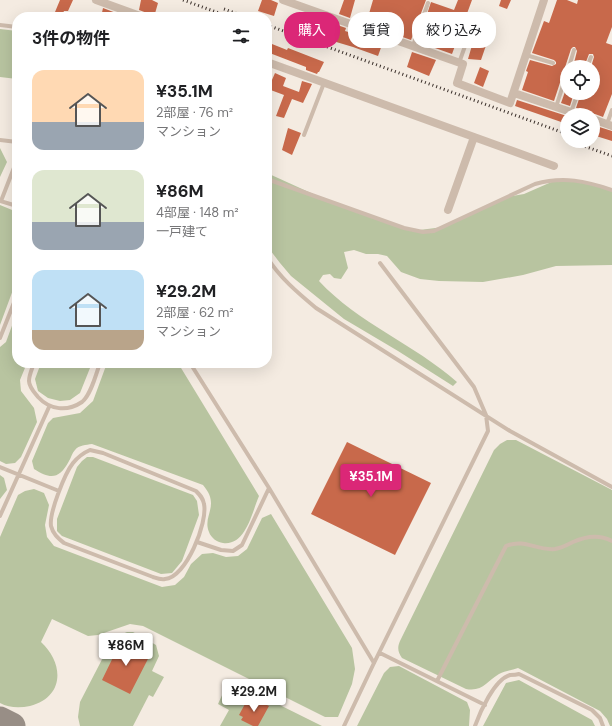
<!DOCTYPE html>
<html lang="ja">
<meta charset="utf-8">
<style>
:root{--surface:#fff;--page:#f2f2f2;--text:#202124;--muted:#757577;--accent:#db2777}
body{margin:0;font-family:"DM Sans","Noto Sans JP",sans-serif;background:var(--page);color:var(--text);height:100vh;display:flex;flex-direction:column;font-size:15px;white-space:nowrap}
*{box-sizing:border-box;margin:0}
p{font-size:13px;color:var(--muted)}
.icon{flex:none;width:22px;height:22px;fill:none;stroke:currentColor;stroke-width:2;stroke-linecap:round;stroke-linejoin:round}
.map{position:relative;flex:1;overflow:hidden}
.details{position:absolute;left:12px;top:12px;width:260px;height:356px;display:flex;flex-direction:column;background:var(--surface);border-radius:16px;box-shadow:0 4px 16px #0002}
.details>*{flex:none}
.hud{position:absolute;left:284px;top:12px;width:268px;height:36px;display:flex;gap:8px}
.fabs{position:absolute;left:560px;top:60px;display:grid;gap:8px}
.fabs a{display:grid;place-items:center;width:40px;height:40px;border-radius:50%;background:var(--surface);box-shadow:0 4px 16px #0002;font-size:20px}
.price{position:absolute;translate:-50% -34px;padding:0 9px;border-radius:4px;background:#fff;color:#222;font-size:13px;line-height:26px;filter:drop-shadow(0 1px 2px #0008)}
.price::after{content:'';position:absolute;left:50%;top:24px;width:12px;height:9px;margin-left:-6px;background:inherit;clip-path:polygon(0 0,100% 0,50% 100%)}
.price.current{background:var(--accent);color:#fff}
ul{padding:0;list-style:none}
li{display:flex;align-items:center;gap:12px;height:100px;padding:0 20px}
li span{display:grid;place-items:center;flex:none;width:112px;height:80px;border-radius:12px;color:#555}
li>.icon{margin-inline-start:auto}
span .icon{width:48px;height:48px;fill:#fffc;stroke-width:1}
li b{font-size:17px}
h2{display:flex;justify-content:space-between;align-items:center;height:48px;padding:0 20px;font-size:17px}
.pill{padding:0 14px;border-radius:16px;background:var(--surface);box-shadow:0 4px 16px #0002;font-size:14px;line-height:36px}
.pill.current{background:var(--accent);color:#fff}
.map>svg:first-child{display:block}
.green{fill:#b8c4a0}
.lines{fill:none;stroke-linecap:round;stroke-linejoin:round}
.taxiway{stroke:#988e86;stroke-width:27}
.building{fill:#c8694b}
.lane{stroke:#cdbbac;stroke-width:4}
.street{stroke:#cdbbac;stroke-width:8}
.rail{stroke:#3b302b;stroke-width:3;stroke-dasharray:1 3;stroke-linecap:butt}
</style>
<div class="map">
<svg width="612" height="726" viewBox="0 0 612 726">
<rect width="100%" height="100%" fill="#f4ebe1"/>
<!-- green -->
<path class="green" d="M0 29 17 31V79L0 77Z
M0 148 7 162 0 177Z
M267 173 322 198 412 231 443 227 507 197 524 194 556 180 586 182 612 190V265L556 266 523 275 483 282 439 281 420 279 401 272 387 256 378 254H366L354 250 344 252 348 268 341 279 334 278 330 274 323 275 319 281C358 323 414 344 457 382L453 386 398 351 344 319 291 276 280 263 267 246Z
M0 205 17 212V279L0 325Z
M17 312V363H27L20 380 21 391 34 408 37 422 21 457 15 463 6 464 0 461V347L6 342Z
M41 363H92L80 393 70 400 60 401 48 398 38 391 35 379Z
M107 363H178L259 496C252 512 246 546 223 543 217 542 211 538 209 532 202 515 221 506 203 485L92 444C86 445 79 445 75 450 72 453 71 458 69 461 59 480 50 479 34 469L32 461 48 423 53 418 80 413 93 401Z
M507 440H516L612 490V726H610L607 719 600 711 518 668C512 670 505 671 499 674 487 681 483 692 466 689L402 658C398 652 397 648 400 641L494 450 500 444Z
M87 457H93L193 495 197 501 199 515 182 561 172 573 161 574 62 536 57 531V519L77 467 82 461Z
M0 475 4 478 7 490 0 499Z
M34 489 44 493 49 505 45 525 47 537 54 546 162 587 175 585 184 577 191 564 202 554 213 553 226 557 238 556 247 549 262 518 271 514 352 648 355 669 352 684 338 717H325L143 626 130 624 98 635 88 636 52 619 41 642C64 663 65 697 30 706 20 708 9 708 0 703V537L18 495 25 491Z
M127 632H133L156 645 159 656 152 671 164 677 153 697 149 695 133 726H80L78 717 80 702 111 642 118 636Z
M399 666 467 702 470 710 469 726H357L384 673 390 667Z
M229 680 322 726H220L229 710 218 704Z
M519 680 592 720 595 726H483L506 683Z"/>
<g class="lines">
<!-- taxiway -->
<path class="taxiway" d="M0 720 12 726"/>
</g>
<!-- building -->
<path class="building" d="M60 0H73L68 11H64L62 15 55 12Z
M141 0H152L158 3 154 17H148L147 13 139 10Z
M262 0H271L278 3 274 16 258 11Z
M344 0H355L350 18 339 14Z
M373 0H426L411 40 366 24Z
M458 0H472L452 54 418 42 431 2 454 10Z
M501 0H511L507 9 499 6Z
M557 0H567L577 4 578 0H612V27L606 43 612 45V94L603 117 595 114 587 115 584 111 576 108 581 93H593V67H591L594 57 593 54H589L584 67H573L577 51 575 47H573L571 49 554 101 522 90 528 72 526 71 530 60 552 66 556 64V62L554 60 532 53 544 21 549 23Z
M103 8 116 13 114 17H101Z
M299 12 346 28 345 31 362 36V34L383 42 378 56 353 47 306 33 307 30 294 25Z
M480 18 493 25 481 60 468 59Z
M267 42 287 50 288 48 324 62 319 72H318L317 74 306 70V67L267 52Z
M412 52 436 60 429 76 407 67Z
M480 67 489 71 483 87 474 83Z
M275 73 286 78 283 86 299 92 302 81 312 84 303 103 292 99 284 118 276 116 284 95 268 89Z
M566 89 567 90V93H574L570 106 561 103Z
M517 100 567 116V124L515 106Z
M593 125 612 131V141L596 136 593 142Z
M288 128 301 133 292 155 282 150Z
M347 442 431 483 395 555 311 514Z
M121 641 150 655 130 694 102 680Z
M252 698 269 706 258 726H253L241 720 243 717 239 715 245 704 249 705Z"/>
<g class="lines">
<!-- lane -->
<path class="lane" d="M0 25 17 27
M413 46 428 3
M526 55 553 63
M459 63 476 15
M569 67 574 50
M587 67 591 57
M556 107 567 73
M571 112 578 93
M607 124 612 110
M304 135 324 83
M0 140 17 142
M267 179 404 228 423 232 434 231 535 184C563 176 586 181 612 190
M0 201 17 206
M1 201 17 160
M267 257C279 277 298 293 316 308L510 431 612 487
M0 338 17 295
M34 363C32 369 29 375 29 381 29 387 34 392 38 397 50 410 67 412 82 402 91 395 96 374 100 363
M190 363 269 488 374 663
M90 450 103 453 196 491C200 495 203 498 204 504 208 522 186 578 165 579 161 580 156 578 153 577L64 543C58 538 53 534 51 526 49 513 65 473 73 463 78 457 83 453 90 450Z
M0 467 59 491
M0 516 49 407
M197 542 221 550 233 551 242 545 269 488
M380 653 485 705
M437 681 506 546C525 538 536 551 555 549 562 548 567 545 573 542 586 536 599 534 612 541
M344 726 374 663 488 431 486 415 474 387 380 263
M475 726C480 712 494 680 510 675 512 675 516 675 519 674L592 710 600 718 603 726"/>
<!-- street -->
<path class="street" d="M96 0 143 17
M283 0 463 64 457 83 510 103 544 0
M267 62 474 137 448 210
M514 93 580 115
M593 119 612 126
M474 137 554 166"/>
<!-- rail -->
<path class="rail" d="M183 0 230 17
M224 9 246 17
M267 25 567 134
M570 141 612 156"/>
</g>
</svg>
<div class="fabs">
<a><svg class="icon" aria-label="locate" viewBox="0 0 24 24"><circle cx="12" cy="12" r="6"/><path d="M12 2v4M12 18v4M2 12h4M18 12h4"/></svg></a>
<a><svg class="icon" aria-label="layers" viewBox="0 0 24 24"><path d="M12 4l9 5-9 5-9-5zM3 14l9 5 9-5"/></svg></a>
</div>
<b class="price current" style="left:371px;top:498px">¥35.1M</b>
<b class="price" style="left:126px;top:667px">¥86M</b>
<b class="price" style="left:254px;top:713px">¥29.2M</b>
<div class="hud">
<a class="pill current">購入</a>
<a class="pill">賃貸</a>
<a class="pill">絞り込み</a>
</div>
<section class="details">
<h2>3件の物件<svg class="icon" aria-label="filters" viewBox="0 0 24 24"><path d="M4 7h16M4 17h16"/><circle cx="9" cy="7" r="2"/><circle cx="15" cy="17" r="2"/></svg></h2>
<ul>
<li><span style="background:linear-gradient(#ffd9b3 65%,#9aa5b1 0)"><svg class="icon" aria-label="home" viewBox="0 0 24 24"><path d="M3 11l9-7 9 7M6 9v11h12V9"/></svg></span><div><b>¥35.1M</b><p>2部屋 · 76 m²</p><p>マンション</p></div></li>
<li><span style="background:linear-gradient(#dfe7d0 65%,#9aa5b1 0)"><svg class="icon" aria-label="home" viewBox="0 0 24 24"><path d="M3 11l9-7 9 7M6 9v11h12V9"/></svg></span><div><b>¥86M</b><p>4部屋 · 148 m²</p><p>一戸建て</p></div></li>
<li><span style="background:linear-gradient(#bfe0f5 75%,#b9a48a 0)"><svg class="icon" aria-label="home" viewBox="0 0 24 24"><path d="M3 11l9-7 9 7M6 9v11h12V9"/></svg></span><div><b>¥29.2M</b><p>2部屋 · 62 m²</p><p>マンション</p></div></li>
</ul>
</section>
</div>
